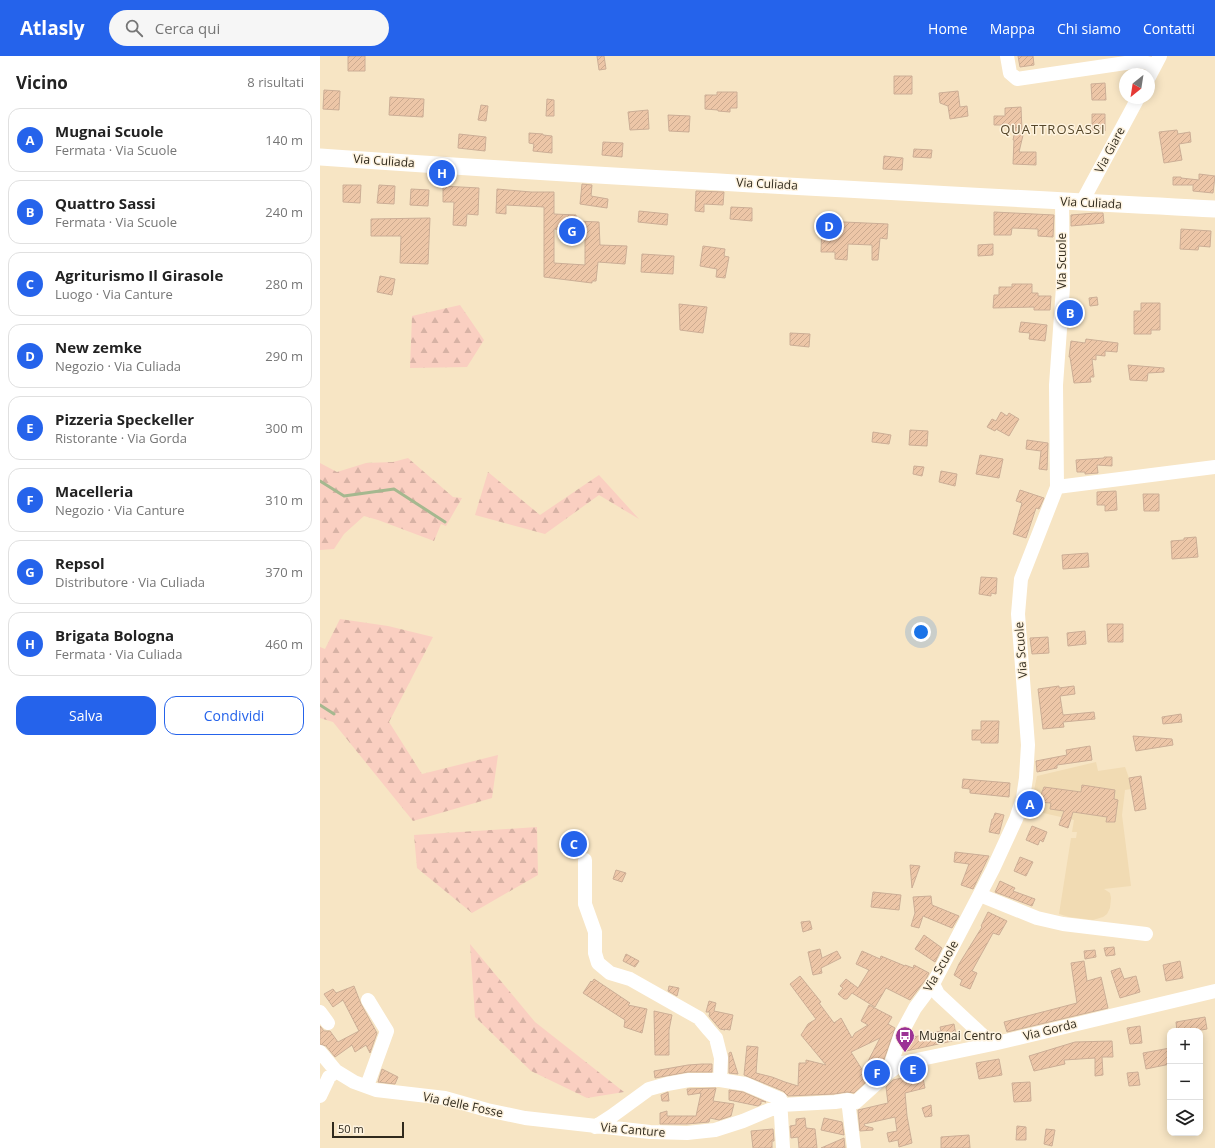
<!DOCTYPE html>
<html lang="it">
<meta charset="utf-8">
<style>
body{margin:0;font-family:"Open Sans",sans-serif;background:#f6f6f6;color:#222}
.controls{position:absolute;right:12px;bottom:12px;display:grid;overflow:hidden;border-radius:8px;box-shadow:0 2px 10px #0003}
.controls button{width:36px;height:36px;display:grid;place-items:center;padding:0;border:0;border-bottom:1px solid #e0e0e0;background:#fff;color:#222;font:20px sans-serif}
.compass{position:absolute;left:799px;top:12px;width:36px;height:36px;border-radius:50%;background:#fff;box-shadow:0 2px 10px #0003;rotate:210deg}
.scale{position:absolute;left:12px;bottom:10px;width:72px;box-sizing:border-box;padding-left:4px;border:2px solid #302a1d;border-top:0;font-size:11px;line-height:14px;white-space:nowrap;color:#302a1d;-webkit-text-stroke:3px #fef3df;paint-order:stroke}
.you{position:absolute;left:601px;top:576px;width:14px;height:14px;margin:-10px;border:3px solid #fff;border-radius:50%;background:#1a73e8;box-shadow:0 0 0 6px #1a73e833}
.badge{display:grid;place-items:center;width:26px;height:26px;border-radius:50%;background:#2563eb;color:#fff;font-size:13px;font-weight:700}
.pin{position:absolute;translate:-50% -50%;border:2px solid #fff;box-shadow:0 1px 4px #0006}
.list{margin:0;padding:0;list-style:none}
h2{display:flex;justify-content:space-between;align-items:center;height:52px;margin:0;padding:0 16px;font-size:17px}
h2 small{font-size:13px;font-weight:400;color:#767676}
.list li{display:grid;grid-template-columns:26px 1fr auto;gap:12px;align-items:center;box-sizing:border-box;height:64px;margin:0 8px 8px;padding:0 8px;border:1px solid #e0e0e0;border-radius:12px}
.list b{display:block;font-size:15px;white-space:nowrap}
.list p{margin:0;font-size:13px;white-space:nowrap;color:#767676}
.list em{font-size:13px;font-style:normal;color:#767676}
.actions{display:flex;gap:8px;padding:12px 16px}
.actions a{flex:1;padding:9px 0;border:1px solid #2563eb;border-radius:12px;text-align:center;font-size:14px;color:#2563eb}
.actions .main{background:#2563eb;color:#fff}
.icon{flex:none;width:22px;height:22px;fill:none;stroke:currentColor;stroke-width:2;stroke-linecap:round;stroke-linejoin:round}
.map{position:relative;flex:none;width:895px;height:1092px;overflow:hidden}
header{display:flex;align-items:center;gap:24px;box-sizing:border-box;height:56px;padding:0 20px;background:#2563eb;color:#fff}
header strong{font-size:19px}
nav{display:flex;gap:22px;margin-inline-start:auto;font-size:14px}
.search{width:280px;height:36px;background:#f6f6f6;display:flex;align-items:center;gap:10px;box-sizing:border-box;padding:0 14px;border-radius:22px;color:#767676;font-size:15px}
main{display:flex}
aside{flex:1;background:#fff}
.map>svg:first-child{display:block}
</style>
<header>
<strong>Atlasly</strong>
<div class="search"><svg class="icon" aria-label="search" viewBox="0 0 24 24"><circle cx="10" cy="10" r="6"/><path d="M15 15l6 6"/></svg>Cerca qui</div>
<nav><a>Home</a><a>Mappa</a><a>Chi siamo</a><a>Contatti</a></nav>
</header>
<main>
<aside>
<h2>Vicino<small>8 risultati</small></h2>
<ul class="list">
<li><span class="badge">A</span><div><b>Mugnai Scuole</b><p>Fermata · Via Scuole</p></div><em>140 m</em></li>
<li><span class="badge">B</span><div><b>Quattro Sassi</b><p>Fermata · Via Scuole</p></div><em>240 m</em></li>
<li><span class="badge">C</span><div><b>Agriturismo Il Girasole</b><p>Luogo · Via Canture</p></div><em>280 m</em></li>
<li><span class="badge">D</span><div><b>New zemke</b><p>Negozio · Via Culiada</p></div><em>290 m</em></li>
<li><span class="badge">E</span><div><b>Pizzeria Speckeller</b><p>Ristorante · Via Gorda</p></div><em>300 m</em></li>
<li><span class="badge">F</span><div><b>Macelleria</b><p>Negozio · Via Canture</p></div><em>310 m</em></li>
<li><span class="badge">G</span><div><b>Repsol</b><p>Distributore · Via Culiada</p></div><em>370 m</em></li>
<li><span class="badge">H</span><div><b>Brigata Bologna</b><p>Fermata · Via Culiada</p></div><em>460 m</em></li>
</ul>
<div class="actions"><a class="main">Salva</a><a>Condividi</a></div>
</aside>
<div class="map">
<svg width="895" height="1092" viewBox="0 0 895 1092">
<defs>
<pattern id="forest-firs" width="22" height="20" patternUnits="userSpaceOnUse"><rect width="22" height="20" fill="#facfc1"/><path d="M5 1l3.5 6h-7zM16 11l3.5 6h-7z" fill="#d7b2a5"/></pattern>
<pattern id="building-hatch" width="6" height="6" patternUnits="userSpaceOnUse"><rect width="6" height="6" fill="#edc6a7"/><path d="M-1 1l2-2M0 6l6-6M5 7l2-2" fill="none" stroke="#ccaa8f"/></pattern>
</defs>
<rect width="100%" height="100%" fill="#f7e5c4"/>
<path fill="#f1dbb3" d="M776 706 778 715 805 711 809 722 811 733 805 734 802 759 811 830 784 833 790 837 791 842 790 852 787 858 783 861 773 864 749 861 739 858 751 782H756L757 776H752L754 764 710 754 717 720Z"/>
<path fill="url(#forest-firs)" d="M140 249 164 284 147 311 90 312 92 260Z
M88 402 133 441 142 442 126 470 121 468 114 485 58 464 44 460 24 478 14 493 0 494V407L17 416 46 407 73 406Z
M168 416 220 459 279 419 319 463 279 439 225 478 155 459Z
M20 563 68 570 113 581 69 666 102 718 178 699 172 742 93 765 13 666 0 662V591L5 593Z
M217 771 218 819 152 857 97 812 94 779Z
M150 888 215 966 304 1036 267 1042 211 1015 155 961Z"/>
<g fill="none" stroke-linecap="round" stroke-linejoin="round">
<path stroke="#a5b88f" stroke-width="3" d="M0 425 24 440 74 433 125 466
M0 649 14 658"/>
</g>
<path fill="url(#building-hatch)" stroke="#ccae96" fill-rule="evenodd" d="M28 0H45V15H28Z
M277 0H284L286 13 279 14Z
M698 0H713L714 9 700 11Z
M574 20H592V38H574Z
M785 27 786 44H772L771 28Z
M4 34 20 35 19 54 3 53Z
M638 35 640 51 647 50 648 60 630 63 628 50 620 47 619 37Z
M397 36H417V52H410V56L398 55V54L385 53V39H397Z
M70 41 104 43 103 61 69 59Z
M227 43 234 44V60H226Z
M161 49 168 50 166 65 158 64Z
M701 51 702 75H704L699 96H716V109L693 108 694 84H693L696 69H674V60H685V52Z
M328 54 329 73 310 74 308 56Z
M772 58H785V75H772Z
M348 59 370 60 369 76 349 75Z
M857 74 858 78 870 76 871 86 859 88 862 104 844 107 839 76Z
M209 77 223 78V79L232 80V97L213 95 214 88 209 87Z
M139 78 166 81 165 95 138 92Z
M283 86 303 87 302 101 282 99Z
M594 93 612 94 611 102 593 101Z
M564 100 583 102 582 114 563 113Z
M879 118 895 120 893 137 873 135V129H853V121H861V122L879 124Z
M262 128 272 129 271 140 288 143 287 152 260 148Z
M23 129H41L40 147 23 146Z
M59 129 75 130 74 148 57 147Z
M123 130 159 132 158 159 147 158 146 170 133 169 134 146H123Z
M91 133 109 134 108 150 90 149Z
M177 133 211 136H234V158L256 159V165L279 166 280 189 307 190 305 208 278 206 276 225H272V227L224 221V151L186 149V158L176 157ZM234 173 265 175V209L234 207Z
M376 135 404 136 403 149 384 148V156L375 155Z
M411 151 432 152V165L410 163Z
M319 155 348 158 347 169 318 166Z
M674 156 734 159 733 181 718 180V173L692 172 691 179H674Z
M775 157H783L784 167 751 170V159Z
M110 162 108 208 80 207 81 180H51V163Z
M502 165 568 168 567 183 560 182 558 204H552V189L528 188 527 204 515 203V196H501Z
M861 173 891 175 890 191 879 190 878 194 860 193Z
M673 188V199L658 200V189Z
M383 190 405 193 404 200 409 201 405 222 396 221 397 213 380 210Z
M322 198 354 200 353 218 321 216Z
M60 220 75 223 72 239 57 236Z
M692 228H712V237H718V240H731L730 254H714V251L673 252 674 239H679V231H692Z
M777 241 778 249 770 250 769 242Z
M821 247H840V274H831V278H814V255H821Z
M359 248 387 251 383 277 360 274Z
M701 266 727 269 725 285 709 283 710 277 699 276Z
M470 277 490 278 489 291 470 289Z
M766 283 798 287 797 296 785 295V300L776 299V304L772 303 774 321H770L771 326 754 327 750 301H749L751 285 765 287Z
M808 309 844 312V316L828 317 827 325 810 324Z
M681 356 687 360 689 357 699 363 689 380 676 373 675 375 667 371 672 363 676 365Z
M590 374 608 375 607 390 589 389Z
M553 376 571 379 569 388 552 386Z
M707 384 728 387 727 414 719 413 721 395 706 393Z
M660 399 683 403 679 422 656 418Z
M784 401H792V410L777 409 778 417 765 418V416H757L756 404 784 402Z
M594 410 604 411 602 420 593 418Z
M621 415 637 418 635 430 619 426Z
M700 434 724 442 719 453 716 452 706 482 693 478 702 447 696 445Z
M796 435 797 454 785 455V449H777V436Z
M823 438H839V455H824Z
M876 481 878 501 852 503 851 485 864 484V482Z
M768 497 769 511 743 513 742 499Z
M661 521 677 522 676 538 671 537V540L659 538Z
M787 568H803V586H788Z
M765 575 766 588 748 590 747 577Z
M728 581 729 597 712 598 710 582Z
M739 630V632L754 630 755 638 740 640 743 659 774 656 775 663 743 666 744 671 723 673 718 633Z
M861 658 862 666 843 668 842 661Z
M661 665H679L678 687H661V684H652V674H661Z
M813 680 852 683 853 689 816 695Z
M770 690 772 704 737 709V712L717 716 716 705 747 699 746 694Z
M821 720 826 753 815 755 809 722Z
M643 723 690 727 689 741 650 737V733L642 732Z
M762 729 795 734 794 743 798 744 795 766H786L787 761 753 756 748 772 739 769 744 755 730 753 731 747 718 746 724 731 761 736Z
M675 757 684 759 679 778 669 776 672 763H673Z
M712 770 727 776 723 786 720 784 718 789 706 784Z
M246 776 265 780 262 796 258 799 242 797Z
M635 796 669 800 653 833 641 829 649 808 634 806Z
M700 801 713 806 706 820 694 815Z
M590 809 600 810 592 832Z
M296 814 306 817 302 826 293 823Z
M680 825 695 832 693 835 715 843 712 850 675 836Z
M553 836 581 839 579 854 551 851Z
M611 840 612 849 639 860 632 872 603 860 599 872 591 870 595 857 593 841Z
M668 856 687 865 679 879 673 877 652 915 657 917 650 933 640 929 642 924 634 919 639 908 662 871 661 870Z
M490 865 492 873 483 876 481 866Z
M604 879 622 892 615 906 595 893Z
M794 891 795 899 786 900 784 892Z
M500 893 502 902 517 895 521 902 501 912 502 917 493 919 488 896Z
M775 894 776 901 765 903 764 895Z
M542 895 560 903 561 900 585 910V909L593 912 594 909 609 917 606 923 590 944 566 932 555 951 532 937 527 943H524L518 938 523 932 520 930 526 923 538 932 549 914 536 908Z
M306 898 319 905 315 911 303 905Z
M764 905 767 925 781 921 788 952 687 976 684 966 757 947 751 907Z
M860 905 863 922 846 925 843 909Z
M800 912 804 923 816 920 820 936 800 942 791 915Z
M480 920 501 946 499 947 514 967 521 962 532 982 535 977 548 969 541 965 549 949 572 961 568 968 575 972 561 1012 534 1037 527 1036 514 1038 468 1040 463 1035 424 1019 427 990 438 991 436 1017 452 1021 465 1026 478 1030 479 1007H486V1004L506 1009 481 979 488 968 496 963 470 928ZM560 982 543 1015 531 996Z
M274 923 310 947 308 949 327 953 322 977 304 971 305 964 263 937 271 925 272 926Z
M34 930 41 948 57 977 50 997 46 989 35 996 32 989 15 1001 6 990 0 988V970L4 975H10L18 986 39 975 23 944 13 951 4 938 13 933 16 937Z
M349 930 359 932 357 940 348 935Z
M389 945 396 947 394 955 413 959 410 974 404 973 405 974 400 973 389 960 390 956H386Z
M334 955 352 959 349 974V999H335Z
M885 961 887 973 876 975H857L856 966Z
M634 968 637 984 586 995 585 992 589 982 621 975 620 971Z
M820 970 822 987 810 988 807 972Z
M792 985 793 1001H782L783 1019 775 1020V1002L744 1004 745 1008 714 1015 709 1000 755 986Z
M850 992V1008L826 1013 823 997Z
M411 996 418 1018 409 1017V997Z
M679 1003 682 1019 659 1023 656 1007Z
M382 1008H392V1016H368L335 1022 334 1015 368 1009Z
M601 1012 605 1032 585 1037 587 1060 592 1087 579 1091 578 1084 569 1086 567 1077 577 1075 575 1061 544 1068 545 1070 553 1072V1074L540 1075 538 1054 568 1047 566 1031 573 1024 586 1021 585 1015Z
M62 1013 78 1021 75 1028 58 1026Z
M818 1016 820 1029 809 1030 807 1017Z
M710 1026 711 1045 694 1046 692 1027Z
M396 1032 393 1045 414 1048 411 1060 399 1064 390 1062 389 1066 367 1068H340V1057L347 1055V1060H376L381 1037 368 1039 367 1033Z
M409 1034 423 1036 446 1046 441 1045V1048L438 1050 409 1044Z
M348 1036 349 1045H342L341 1039Z
M611 1049 612 1060 605 1061 602 1052Z
M485 1062 486 1072 495 1073 497 1092H479L478 1081 471 1082 470 1070 476 1069V1063Z
M504 1062 522 1066 524 1079 501 1074Z
M697 1070 706 1071V1084H696Z
M453 1073 454 1085H452V1092H433L431 1075Z
M726 1073 735 1074 732 1090 724 1088Z
M649 1079 650 1092H621V1081Z
M524 1082 525 1092H501Z"/>
<g fill="none" stroke-linecap="round" stroke-linejoin="round">
<path stroke="#fff" stroke-width="14" d="M687 0 690 17 697 23 819 5 835 9
M829 21 840 0
M762 146 818 42
M737 431 895 411
M265 804V848L275 876V897L278 907 290 917 310 923 379 962 389 974 396 982 401 1002 400 1024
M660 839 717 862 743 868 826 878
M613 928 618 938 659 976 673 988
M0 956 8 967
M0 996 16 1015 34 1026 56 1034 125 1042 167 1054 205 1062 330 1076 367 1077 395 1074 423 1065 461 1049 515 1046 528 1044 536 1046 568 1017 582 1007 673 988 895 935
M568 1017 581 978 595 952 613 928 673 813 696 763 703 742 706 722 708 689 698 558 701 523 737 431 736 329 743 231 742 145
M47 1030 67 975 48 944
M0 1040 9 1021 16 1015
M528 1044 534 1092
M275 1071 292 1060 329 1033 347 1028 369 1024H400L425 1028 460 1043 463 1092"/>
<path stroke="#fff" stroke-width="17" d="M0 101C298 122 597 137 895 153"/>
</g>
<defs>
<symbol id="bus-pin" viewBox="-11 -11 22 30"><path d="M0 17L-7.5 6A9.5 9.5 0 1 1 7.5 6Z" fill="#9c3395" stroke="#fef3df"/><path d="M-5-6H5V4H4V6H2V4H-2V6H-4V4H-5ZM-3.5-4V0h7V-4ZM-3.5 1.2v1.5H-2V1.2ZM2 1.2v1.5H3.5V1.2Z" fill="#fff"/></symbol>
</defs>
<g fill-rule="evenodd">
<use href="#bus-pin" x="574" y="969" width="22" height="30"/>
</g>
<g text-anchor="middle" stroke-width="3" stroke-linejoin="round" paint-order="stroke">
<g font-size="12" fill="#302a1d" stroke="#fef3df">
<text transform="translate(790 94) rotate(-62)" y="4">Via Giare</text>
<text transform="translate(64 105) rotate(4)" y="4">Via Culiada</text>
<text transform="translate(447 128) rotate(3)" y="4">Via Culiada</text>
<text transform="translate(771 147) rotate(3)" y="4">Via Culiada</text>
<text transform="translate(742 205) rotate(-90)" y="4">Via Scuole</text>
<text transform="translate(701 594) rotate(-94)" y="4">Via Scuole</text>
<text transform="translate(621 910) rotate(-60)" y="4">Via Scuole</text>
<text transform="translate(730 974) rotate(-14)" y="4">Via Gorda</text>
<text transform="translate(143 1049) rotate(12)" y="4">Via delle Fosse</text>
<text transform="translate(313 1074) rotate(5)" y="4">Via Canture</text>
</g>
<g font-size="12" fill="#302a1d" stroke="#fef3df" text-anchor="start">
<text x="599" y="984">Mugnai Centro</text>
</g>
<g font-size="13" letter-spacing="1" fill="#56472a" stroke="#fef3df">
<text x="733" y="78">QUATTROSASSI</text>
</g>
</g>
</svg>
<div class="controls">
<button>+</button>
<button>−</button>
<button><svg class="icon" aria-label="layers" viewBox="0 0 24 24"><path d="M12 4l9 5-9 5-9-5zM3 14l9 5 9-5"/></svg></button>
</div>
<svg class="compass" viewBox="-18 -18 36 36"><path d="M0-13l5 13h-10z" fill="#e53935"/><path d="M0 13l5-13h-10z" fill="#767676"/></svg>
<div class="scale">50 m</div>
<div class="you"></div>
<div class="pin badge" style="left:710px;top:748px">A</div>
<div class="pin badge" style="left:750px;top:257px">B</div>
<div class="pin badge" style="left:254px;top:788px">C</div>
<div class="pin badge" style="left:509px;top:170px">D</div>
<div class="pin badge" style="left:593px;top:1013px">E</div>
<div class="pin badge" style="left:557px;top:1017px">F</div>
<div class="pin badge" style="left:252px;top:175px">G</div>
<div class="pin badge" style="left:122px;top:117px">H</div>
</div>
</main>
